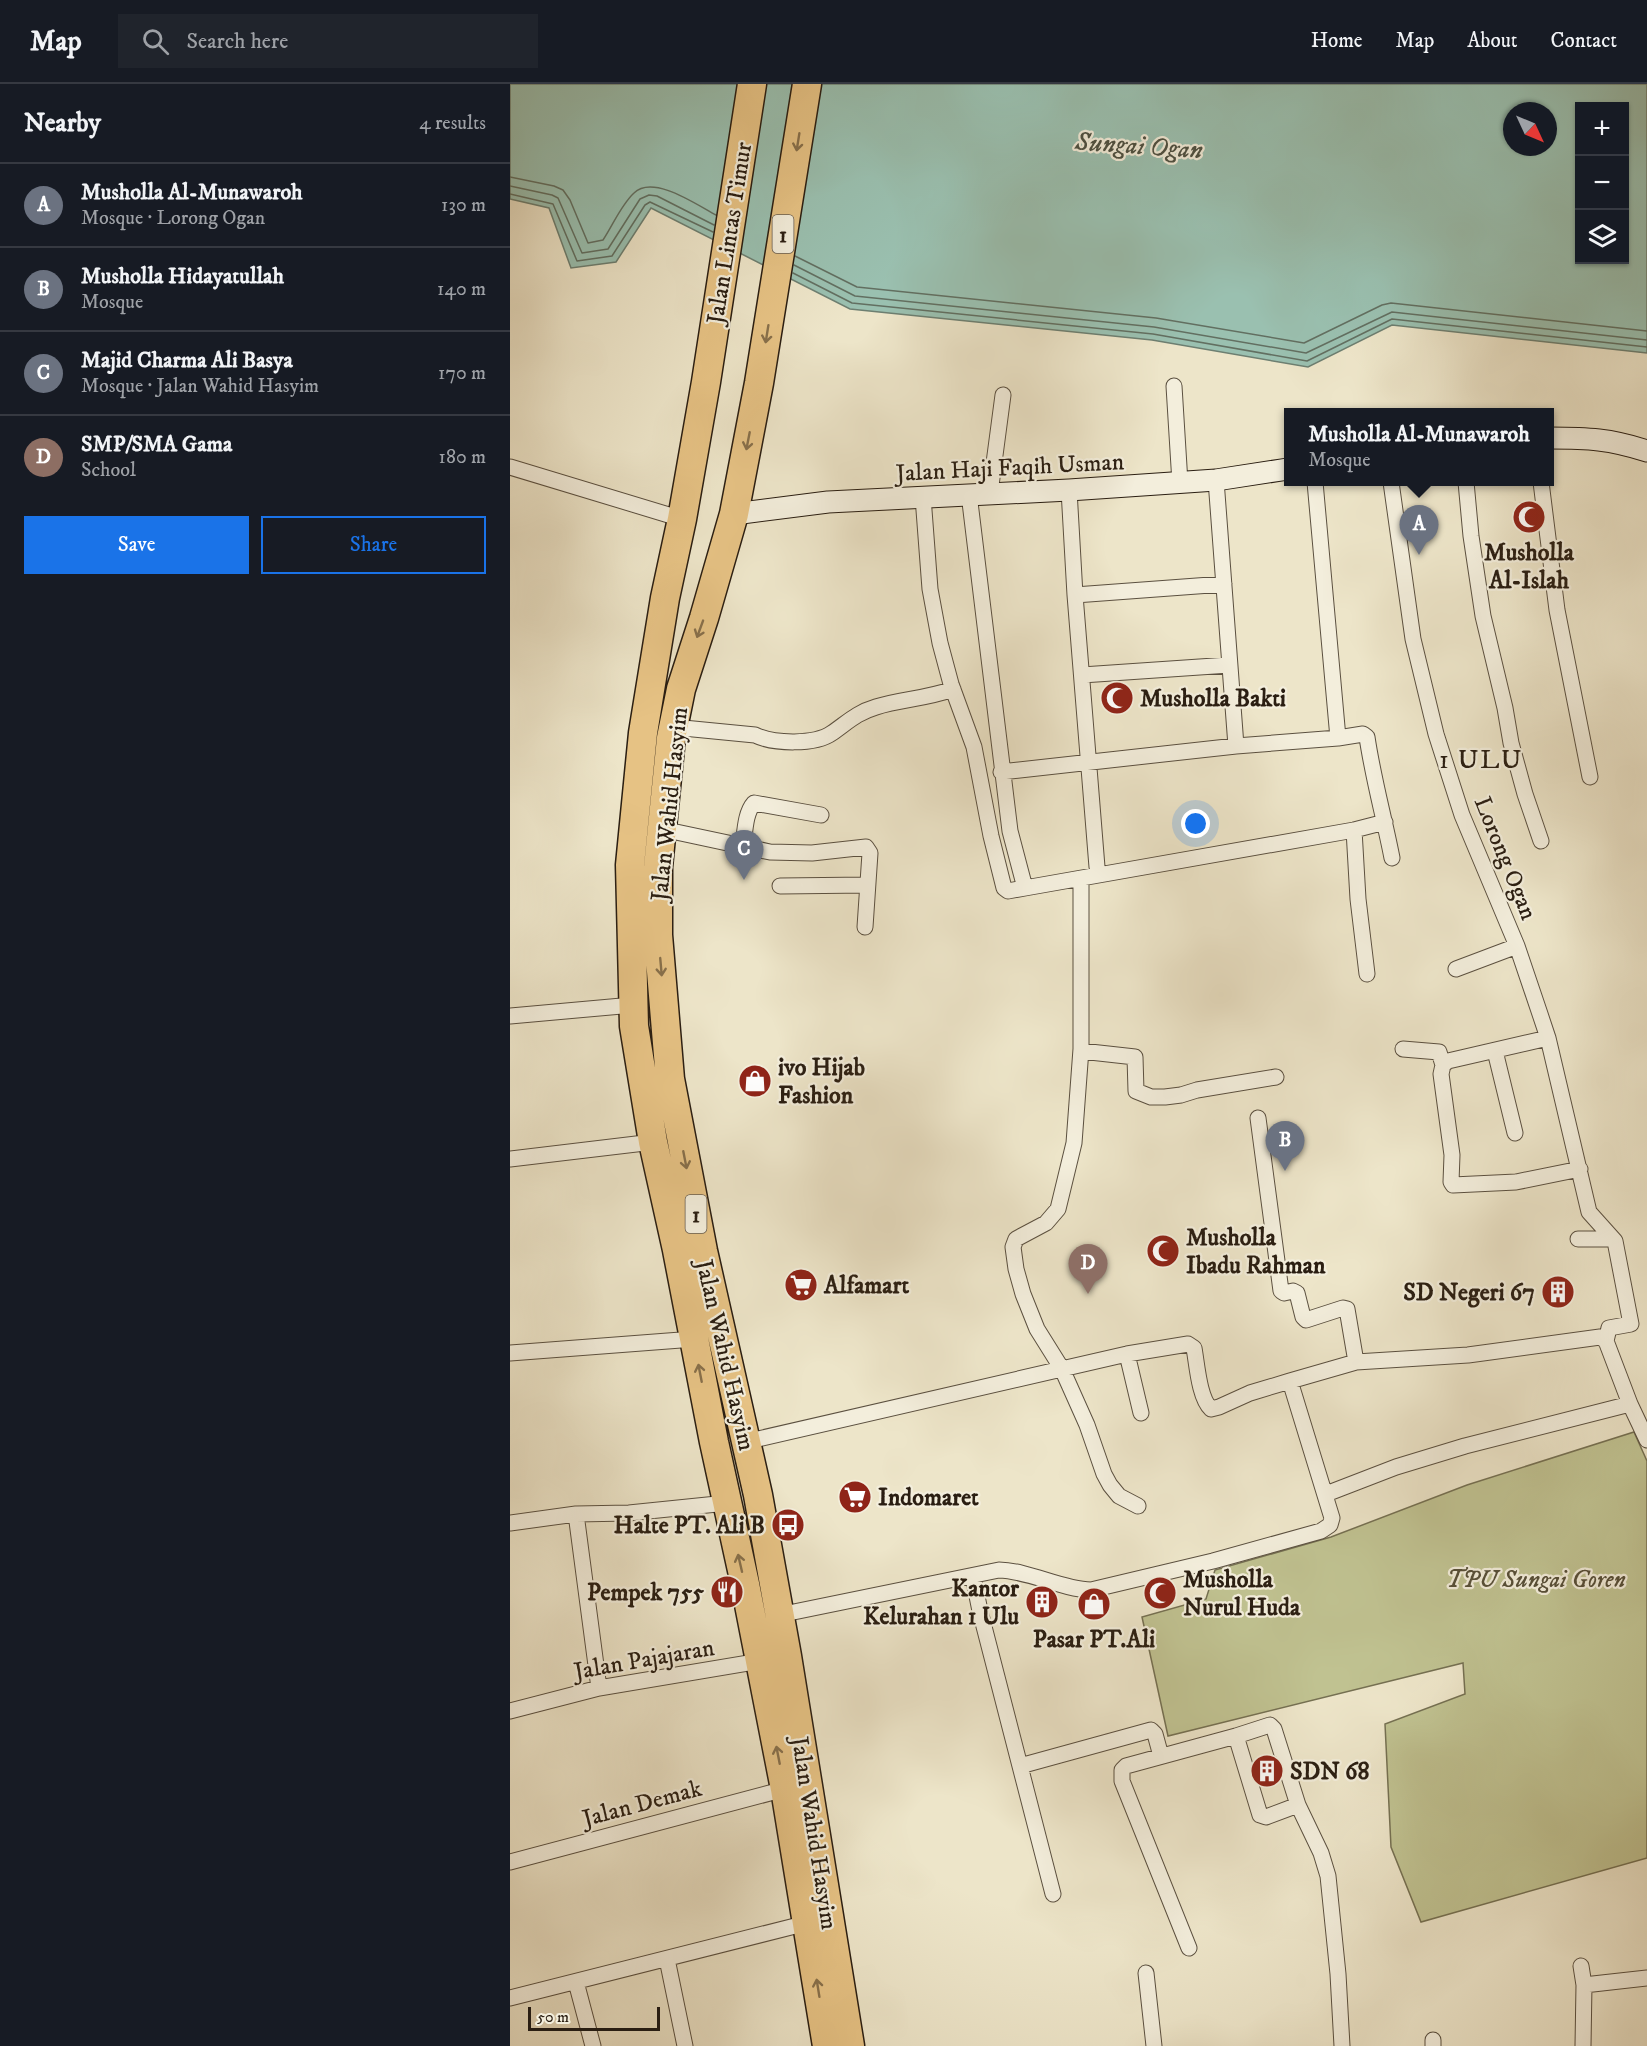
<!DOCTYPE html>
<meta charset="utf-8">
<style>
body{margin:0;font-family:"IM FELL DW Pica",serif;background:#20242c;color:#f1f3f6}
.controls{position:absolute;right:18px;top:18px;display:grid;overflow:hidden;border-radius:0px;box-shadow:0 2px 4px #0004}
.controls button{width:54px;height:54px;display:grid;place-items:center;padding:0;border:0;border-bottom:2px solid #363941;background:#171b24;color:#f1f3f6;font:30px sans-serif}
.compass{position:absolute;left:993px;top:18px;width:54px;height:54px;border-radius:50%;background:#171b24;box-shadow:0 2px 4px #0004;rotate:134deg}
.scale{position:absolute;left:18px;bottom:15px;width:132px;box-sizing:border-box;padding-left:6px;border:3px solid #2a1e12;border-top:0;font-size:16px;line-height:21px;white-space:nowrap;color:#2a1e12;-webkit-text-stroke:4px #f3eedc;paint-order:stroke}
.you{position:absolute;left:686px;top:740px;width:21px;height:21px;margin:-15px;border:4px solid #fff;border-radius:50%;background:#1a73e8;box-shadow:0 0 0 9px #1a73e833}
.badge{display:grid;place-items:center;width:39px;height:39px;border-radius:50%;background:#1a73e8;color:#fff;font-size:20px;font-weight:700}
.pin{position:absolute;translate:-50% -50px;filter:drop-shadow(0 2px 3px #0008)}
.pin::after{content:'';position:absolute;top:32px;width:21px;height:18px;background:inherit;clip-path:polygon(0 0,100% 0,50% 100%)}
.popup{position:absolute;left:774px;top:324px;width:270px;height:78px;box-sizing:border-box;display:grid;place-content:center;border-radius:0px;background:#171b24;filter:drop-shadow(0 2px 4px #0005);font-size:20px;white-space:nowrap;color:#9ea1a6}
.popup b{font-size:22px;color:#f1f3f6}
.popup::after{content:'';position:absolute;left:50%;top:100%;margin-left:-12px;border:12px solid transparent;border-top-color:#171b24}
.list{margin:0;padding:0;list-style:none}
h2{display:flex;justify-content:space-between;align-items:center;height:78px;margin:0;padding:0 24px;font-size:26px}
h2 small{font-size:20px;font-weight:400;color:#9ea1a6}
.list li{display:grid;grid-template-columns:39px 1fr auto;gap:18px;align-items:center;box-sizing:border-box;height:84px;padding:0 24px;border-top:2px solid #363941}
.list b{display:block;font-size:22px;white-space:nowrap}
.list p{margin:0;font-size:20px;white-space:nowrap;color:#9ea1a6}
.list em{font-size:20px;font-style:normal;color:#9ea1a6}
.actions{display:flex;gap:12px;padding:18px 24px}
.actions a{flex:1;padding:14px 0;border:2px solid #1a73e8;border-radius:0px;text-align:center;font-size:21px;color:#1a73e8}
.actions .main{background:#1a73e8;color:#fff}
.icon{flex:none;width:33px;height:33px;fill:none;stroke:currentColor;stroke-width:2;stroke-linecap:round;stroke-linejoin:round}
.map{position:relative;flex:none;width:1137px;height:1962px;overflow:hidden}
header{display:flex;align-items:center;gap:36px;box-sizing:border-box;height:84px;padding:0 30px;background:#171b24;border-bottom:2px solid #363941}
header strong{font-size:28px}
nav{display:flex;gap:33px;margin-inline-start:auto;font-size:21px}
.search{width:420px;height:54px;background:#20242c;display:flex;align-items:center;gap:15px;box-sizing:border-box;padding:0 21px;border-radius:0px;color:#9ea1a6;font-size:22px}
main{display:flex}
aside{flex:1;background:#171b24}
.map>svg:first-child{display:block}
</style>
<header>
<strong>Map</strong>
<div class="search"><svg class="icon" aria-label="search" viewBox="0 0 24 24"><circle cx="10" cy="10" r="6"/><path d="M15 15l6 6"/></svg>Search here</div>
<nav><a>Home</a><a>Map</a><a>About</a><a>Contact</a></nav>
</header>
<main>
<aside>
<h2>Nearby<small>4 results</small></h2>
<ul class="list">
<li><span class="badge" style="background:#6b7280">A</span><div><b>Musholla Al-Munawaroh</b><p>Mosque · Lorong Ogan</p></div><em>130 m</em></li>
<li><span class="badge" style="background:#6b7280">B</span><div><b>Musholla Hidayatullah</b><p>Mosque</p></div><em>140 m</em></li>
<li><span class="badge" style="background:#6b7280">C</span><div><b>Majid Charma Ali Basya</b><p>Mosque · Jalan Wahid Hasyim</p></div><em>170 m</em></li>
<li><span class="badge" style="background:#8d6e63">D</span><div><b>SMP/SMA Gama</b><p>School</p></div><em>180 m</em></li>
</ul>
<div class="actions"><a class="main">Save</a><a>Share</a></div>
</aside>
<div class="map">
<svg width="1137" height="1962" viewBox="0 0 1137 1962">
<rect width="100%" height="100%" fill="#ede5c9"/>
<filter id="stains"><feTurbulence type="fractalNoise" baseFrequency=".00333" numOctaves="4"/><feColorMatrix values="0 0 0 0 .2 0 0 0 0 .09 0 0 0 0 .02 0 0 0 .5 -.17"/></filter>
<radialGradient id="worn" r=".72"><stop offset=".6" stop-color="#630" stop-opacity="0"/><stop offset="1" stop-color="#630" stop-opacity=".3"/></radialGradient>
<path fill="#c0c291" stroke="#757052" stroke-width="1.5" d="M1124 1348 1137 1377V1774L911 1838 881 1763 875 1640 955 1610 953 1579 658 1652 632 1533 696 1515 705 1486 821 1453 957 1401Z"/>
<path fill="#9ac0b0" stroke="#6d7f71" stroke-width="1.5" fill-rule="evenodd" d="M0 0H1137V269L882 241 798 283 642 256 340 225 141 124 106 178 61 184 39 124 0 115ZM1070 22H1114V176H1070ZM1002 27H1038V63H1002Z"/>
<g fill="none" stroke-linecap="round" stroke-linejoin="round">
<path stroke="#626f61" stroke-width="1.5" d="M0 93 44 102 53 106 60 116 78 159 93 156C103 141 111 121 124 109 143 90 187 121 206 131
M0 102 42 111 48 114 72 169 98 165 130 115 139 111 147 112 204 141
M0 110 43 120 67 177 102 172 135 121 140 118 203 148
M285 172 347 203 646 234 794 259 872 221 881 219 1137 247
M284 181 345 212 644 243 796 269 882 228 1137 256
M283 189 342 219 643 250 797 277 882 235 1137 263"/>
<defs>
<path id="street" d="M664 302 670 399
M0 383 172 435
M706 396 726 662
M881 398 903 555 926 650 952 731 1007 862 1030 930 1038 954 1079 1128 1105 1157 1121 1240 1099 1244 1096 1257
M956 398 961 452 973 532 995 624 1001 659 1015 710 1031 757
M1031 398 1047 526 1080 693
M559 406 565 511 587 783
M480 409 493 311
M459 410 500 747 515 804 844 746 875 738
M413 413 420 505 430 559 441 600 464 663 481 752 494 804 498 807 515 804
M565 511 714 500
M572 591 719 581
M163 643 245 651C264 660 305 661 322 649 338 638 346 629 366 623 391 615 416 615 443 605
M828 654 853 650 857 653C863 694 874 733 882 774
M491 688 726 662 828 654 805 398
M152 745 260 768 302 769 356 763 360 769 355 843
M844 746 848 815 857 890
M233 762C235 748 235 729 244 719L311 731
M571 795V965L564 1059 548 1125 536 1139 506 1155 503 1163 506 1185 513 1210 527 1245 552 1285 577 1341 594 1390 600 1401 609 1412 628 1422
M270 802 357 801
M946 885 1007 862
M0 932 123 921
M1038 954 938 977 933 981 931 990 942 1071 941 1098 943 1101 1006 1098 1070 1085
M893 965 929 968 933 981
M571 967 625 973 626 1007 641 1013H655L671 1011 687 1006 766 993
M985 967 1005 1049
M748 1034 771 1207 774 1209 783 1207 787 1209 793 1233 796 1236 833 1224 837 1225 846 1278
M0 1075 143 1058
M1068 1155H1103
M0 1269 184 1255
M617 1270 631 1329
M235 1358 617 1270 678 1260 684 1264C687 1280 689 1314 701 1325L709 1323 740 1309 780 1297
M816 1410 886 1383 955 1362 1120 1320 1137 1356
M66 1430 89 1604
M0 1439 66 1430 119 1429 217 1419
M463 1492 470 1527 543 1810
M269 1531 489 1486C521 1487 550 1505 581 1506L703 1477 811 1447 820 1441 822 1434 780 1297 846 1278 958 1271 1090 1253 1096 1257 1120 1320
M0 1627 89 1604 256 1576
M726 1652 750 1731 756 1733 788 1721
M510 1682 641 1646 645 1650 651 1672
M0 1778 275 1705
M679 1864 612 1697V1686L616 1682 726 1652 760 1641 764 1645 788 1721 811 1769 818 1792 828 1890 832 1962
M157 1875 175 1962
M1071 1882 1074 1901 1073 1962
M636 1889 644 1962
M66 1898 83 1962
M1074 1901 1137 1894
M0 1914 297 1839
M923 1956V1962"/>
<path id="secondary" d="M1040 354C1078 354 1100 355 1137 367
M224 430 318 418 559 406 706 396 778 385"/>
<path id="highway" d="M242 0 196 298 172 435 155 514 133 649 120 781 124 942 143 1058 167 1166 204 1358 235 1500 275 1705 317 1962
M297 0 249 299 224 430 194 534 171 605 161 654 148 783V851L160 995 193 1167 248 1411 277 1572 340 1962"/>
</defs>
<use href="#street" stroke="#5b5040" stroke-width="17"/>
<use href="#secondary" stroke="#2a1e12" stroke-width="23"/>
<use href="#highway" stroke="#2a1e12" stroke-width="31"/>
<use href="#street" stroke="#f3eedc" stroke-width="15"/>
<use href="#secondary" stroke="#f3eedc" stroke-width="21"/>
<use href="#highway" stroke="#e6c284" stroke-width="28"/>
</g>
<defs><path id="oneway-shaft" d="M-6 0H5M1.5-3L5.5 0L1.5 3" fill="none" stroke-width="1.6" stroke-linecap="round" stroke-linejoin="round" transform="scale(1.5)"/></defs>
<g stroke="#88704b">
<use href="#oneway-shaft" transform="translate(288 58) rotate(99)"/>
<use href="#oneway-shaft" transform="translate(257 250) rotate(99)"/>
<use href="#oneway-shaft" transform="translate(238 357) rotate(101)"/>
<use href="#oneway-shaft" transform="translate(190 545) rotate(110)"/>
<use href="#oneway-shaft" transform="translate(151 883) rotate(85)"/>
<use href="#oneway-shaft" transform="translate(175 1076) rotate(79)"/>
<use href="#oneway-shaft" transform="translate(190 1289) rotate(-101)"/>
<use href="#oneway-shaft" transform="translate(230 1479) rotate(-103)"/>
<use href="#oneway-shaft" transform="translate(268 1671) rotate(-101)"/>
<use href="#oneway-shaft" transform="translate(308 1904) rotate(-99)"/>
</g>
<defs>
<symbol id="mosque-disc" viewBox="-11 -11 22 22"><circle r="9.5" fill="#8f2418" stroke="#f3eedc"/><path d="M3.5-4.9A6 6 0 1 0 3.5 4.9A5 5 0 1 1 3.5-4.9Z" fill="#fff"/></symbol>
<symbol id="shop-disc" viewBox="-11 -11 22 22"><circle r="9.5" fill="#8f2418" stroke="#f3eedc"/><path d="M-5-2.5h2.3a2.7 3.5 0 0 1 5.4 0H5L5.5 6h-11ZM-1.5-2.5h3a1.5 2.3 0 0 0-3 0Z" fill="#fff"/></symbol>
<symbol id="supermarket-disc" viewBox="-11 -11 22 22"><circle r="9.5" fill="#8f2418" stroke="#f3eedc"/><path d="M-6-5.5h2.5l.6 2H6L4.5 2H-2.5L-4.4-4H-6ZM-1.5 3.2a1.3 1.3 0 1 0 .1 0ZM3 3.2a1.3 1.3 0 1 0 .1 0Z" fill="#fff"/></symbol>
<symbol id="building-disc" viewBox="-11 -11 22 22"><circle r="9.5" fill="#8f2418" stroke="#f3eedc"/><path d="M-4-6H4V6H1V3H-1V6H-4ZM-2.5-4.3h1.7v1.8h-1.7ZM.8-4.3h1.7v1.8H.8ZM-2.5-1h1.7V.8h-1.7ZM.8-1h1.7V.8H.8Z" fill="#fff"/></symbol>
<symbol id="bus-disc" viewBox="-11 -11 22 22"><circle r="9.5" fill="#8f2418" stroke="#f3eedc"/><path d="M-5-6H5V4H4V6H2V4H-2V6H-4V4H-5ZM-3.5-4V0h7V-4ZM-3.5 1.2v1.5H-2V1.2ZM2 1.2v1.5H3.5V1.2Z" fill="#fff"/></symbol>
<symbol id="restaurant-disc" viewBox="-11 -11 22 22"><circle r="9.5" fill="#8f2418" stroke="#f3eedc"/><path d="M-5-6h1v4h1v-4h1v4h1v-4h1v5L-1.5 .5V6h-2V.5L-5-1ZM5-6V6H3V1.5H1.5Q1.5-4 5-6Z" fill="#fff"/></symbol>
</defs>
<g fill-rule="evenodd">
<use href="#mosque-disc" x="1000" y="414" width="38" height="38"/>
<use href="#mosque-disc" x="588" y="595" width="38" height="38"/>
<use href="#shop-disc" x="226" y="978" width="38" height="38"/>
<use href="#mosque-disc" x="634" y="1148" width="38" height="38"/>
<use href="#supermarket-disc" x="272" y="1182" width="38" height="38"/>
<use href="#building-disc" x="1029" y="1189" width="38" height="38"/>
<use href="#supermarket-disc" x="326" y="1394" width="38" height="38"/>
<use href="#bus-disc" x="259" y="1422" width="38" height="38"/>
<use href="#restaurant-disc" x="198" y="1489" width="38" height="38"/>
<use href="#mosque-disc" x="631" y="1490" width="38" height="38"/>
<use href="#building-disc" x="513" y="1499" width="38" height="38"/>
<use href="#shop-disc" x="565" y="1501" width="38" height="38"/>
<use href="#building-disc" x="738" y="1668" width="38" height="38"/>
</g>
<g text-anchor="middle" stroke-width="4.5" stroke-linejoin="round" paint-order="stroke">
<g fill="#f3eedc" stroke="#665c4f" stroke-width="1.5">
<rect x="262.5" y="131" width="21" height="38" rx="4.5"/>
<rect x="175.5" y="1111" width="21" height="38" rx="4.5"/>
</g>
<g font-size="22" font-weight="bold" fill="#2a1e12">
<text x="273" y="158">1</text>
<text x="186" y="1138">1</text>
</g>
<g font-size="24" fill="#2a1e12" stroke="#f3eedc">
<text transform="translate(219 149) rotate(-81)" y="8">Jalan Lintas Timur</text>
<text transform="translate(500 383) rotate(-3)" y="8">Jalan Haji Faqih Usman</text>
<text transform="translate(159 720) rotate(-84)" y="8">Jalan Wahid Hasyim</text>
<text transform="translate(996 774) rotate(68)" y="8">Lorong Ogan</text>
<text transform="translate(216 1271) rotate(77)" y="8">Jalan Wahid Hasyim</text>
<text transform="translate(134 1575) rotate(-10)" y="8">Jalan Pajajaran</text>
<text transform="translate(132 1719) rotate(-15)" y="8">Jalan Demak</text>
<text transform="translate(305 1749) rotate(81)" y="8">Jalan Wahid Hasyim</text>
</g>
<g font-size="24" font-weight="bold" fill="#2a1e12" stroke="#f3eedc" text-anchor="start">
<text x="1019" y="476" text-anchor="middle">Musholla<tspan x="1019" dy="28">Al-Islah</tspan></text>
<text x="630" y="622">Musholla Bakti</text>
<text x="268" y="991">ivo Hijab<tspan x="268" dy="28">Fashion</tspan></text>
<text x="676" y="1161">Musholla<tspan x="676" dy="28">Ibadu Rahman</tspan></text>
<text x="314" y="1209">Alfamart</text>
<text x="1025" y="1216" text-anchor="end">SD Negeri 67</text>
<text x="368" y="1421">Indomaret</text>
<text x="255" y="1449" text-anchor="end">Halte PT. Ali B</text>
<text x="673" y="1503">Musholla<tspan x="673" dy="28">Nurul Huda</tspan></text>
<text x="509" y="1512" text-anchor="end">Kantor<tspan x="509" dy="28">Kelurahan 1 Ulu</tspan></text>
<text x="194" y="1516" text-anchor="end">Pempek 755</text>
<text x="584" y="1563" text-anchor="middle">Pasar PT.Ali</text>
<text x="780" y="1695">SDN 68</text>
</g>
<g font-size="24" font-style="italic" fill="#574f38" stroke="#f3eedc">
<text x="1026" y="1503">TPU Sungai Goren</text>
</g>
<g font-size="26" font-style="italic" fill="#4c4f41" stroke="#f3eedc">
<text transform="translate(629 61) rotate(4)" y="9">Sungai Ogan</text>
</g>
<g font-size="27" letter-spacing="1.5" fill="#2a1e12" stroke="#f3eedc">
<text x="971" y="684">1 ULU</text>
</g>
</g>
<rect width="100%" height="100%" filter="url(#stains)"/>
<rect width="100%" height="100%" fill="url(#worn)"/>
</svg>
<div class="controls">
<button>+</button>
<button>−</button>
<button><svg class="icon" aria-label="layers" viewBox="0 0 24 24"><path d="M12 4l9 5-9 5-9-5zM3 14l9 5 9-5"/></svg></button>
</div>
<svg class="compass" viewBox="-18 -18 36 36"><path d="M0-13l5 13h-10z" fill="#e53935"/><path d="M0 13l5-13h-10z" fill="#9ea1a6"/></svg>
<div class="scale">50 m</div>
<div class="you"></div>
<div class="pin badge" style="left:909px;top:471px;background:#6b7280">A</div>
<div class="popup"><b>Musholla Al-Munawaroh</b>Mosque</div>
<div class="pin badge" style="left:775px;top:1087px;background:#6b7280">B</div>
<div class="pin badge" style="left:234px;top:796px;background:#6b7280">C</div>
<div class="pin badge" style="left:578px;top:1210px;background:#8d6e63">D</div>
</div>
</main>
